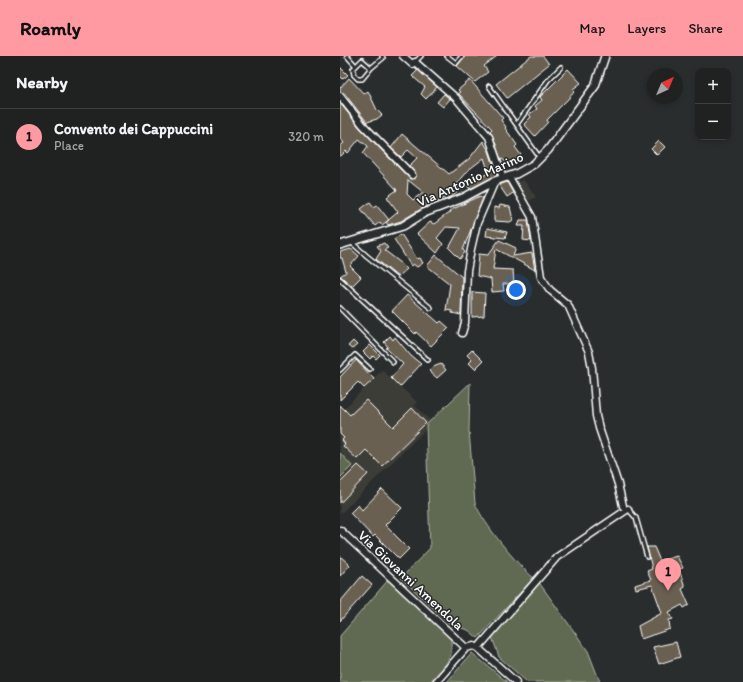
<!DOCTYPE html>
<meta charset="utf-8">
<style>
body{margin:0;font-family:Itim,sans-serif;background:#282a2a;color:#f1f3f6}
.controls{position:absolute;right:12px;top:12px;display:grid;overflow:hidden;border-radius:8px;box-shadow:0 2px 6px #0003}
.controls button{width:36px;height:36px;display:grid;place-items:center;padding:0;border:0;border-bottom:1px solid #3d3f40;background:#202222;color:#f1f3f6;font:20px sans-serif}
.compass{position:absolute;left:307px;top:12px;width:36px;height:36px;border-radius:50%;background:#202222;box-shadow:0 2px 6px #0003;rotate:44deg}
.you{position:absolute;left:176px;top:234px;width:14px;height:14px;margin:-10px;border:3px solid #fff;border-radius:50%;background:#1a73e8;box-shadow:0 0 0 6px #1a73e833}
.badge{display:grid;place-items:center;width:26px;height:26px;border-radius:50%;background:#ff9aa2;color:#111;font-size:13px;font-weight:700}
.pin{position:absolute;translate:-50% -33px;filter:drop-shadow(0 1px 2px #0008)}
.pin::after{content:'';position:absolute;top:21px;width:14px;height:12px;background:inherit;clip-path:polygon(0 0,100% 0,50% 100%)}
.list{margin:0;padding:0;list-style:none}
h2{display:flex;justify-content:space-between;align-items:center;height:52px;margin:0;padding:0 16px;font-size:17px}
h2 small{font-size:13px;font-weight:400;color:#a2a4a5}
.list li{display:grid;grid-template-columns:26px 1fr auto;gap:12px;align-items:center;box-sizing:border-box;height:56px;padding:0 16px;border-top:1px solid #3d3f40}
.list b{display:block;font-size:15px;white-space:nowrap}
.list p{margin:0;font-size:13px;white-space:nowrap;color:#a2a4a5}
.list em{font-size:13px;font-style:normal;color:#a2a4a5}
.map{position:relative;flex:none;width:403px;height:626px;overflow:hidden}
header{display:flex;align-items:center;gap:24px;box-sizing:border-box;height:56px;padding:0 20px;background:#ff9aa2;color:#111}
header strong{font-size:19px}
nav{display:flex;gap:22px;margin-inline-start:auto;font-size:14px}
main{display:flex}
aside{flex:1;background:#202222}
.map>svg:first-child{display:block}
</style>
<header>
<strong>Roamly</strong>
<nav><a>Map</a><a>Layers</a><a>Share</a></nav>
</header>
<main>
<aside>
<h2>Nearby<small></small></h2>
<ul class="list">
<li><span class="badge">1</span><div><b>Convento dei Cappuccini</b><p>Place</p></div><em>320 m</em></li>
</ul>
</aside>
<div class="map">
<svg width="403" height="626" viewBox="0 0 403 626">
<rect width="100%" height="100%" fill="#2a2d2e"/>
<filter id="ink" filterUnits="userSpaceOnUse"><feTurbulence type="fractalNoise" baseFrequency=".025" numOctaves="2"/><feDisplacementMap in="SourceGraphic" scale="8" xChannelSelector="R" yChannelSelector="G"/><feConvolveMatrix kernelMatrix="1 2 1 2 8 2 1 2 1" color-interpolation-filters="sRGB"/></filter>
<g filter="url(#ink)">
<path fill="#3d3c38" d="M183 123 196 141 188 145 177 127Z
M42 314 77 346 74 349 91 365 86 369V373L0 458V422L12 410 0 397V357Z"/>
<path fill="#616b52" stroke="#b0b5a8" d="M130 327 129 375 135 447C143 467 177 509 194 522L138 582 128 574 111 569 61 522 90 492 86 369Z
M0 397 12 410 0 422Z
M49 523 110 580C115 604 104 610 90 626H0V580Z
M198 525 248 595 260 626H187L159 601 152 581Z
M132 597 167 626H107Z"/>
<path fill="#6a6051" stroke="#fff" fill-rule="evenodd" d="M125 0H157L144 10 148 16 135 26 117 10Z
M191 0H203L209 8 167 42 156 28Z
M0 11 8 19 3 23 0 20Z
M228 13 241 27 233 33 235 35 228 43 207 64 208 66 195 80 184 68 191 61 189 58 197 53 195 50 202 44 200 41Z
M78 14 97 31 86 43 81 38 85 31 72 20Z
M9 22 24 38 28 35 37 54 42 59 37 63 27 66 4 37 0 36V32Z
M130 24 163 62 161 64 166 71 165 72 177 89 175 91 181 99 170 110 160 101 150 75 152 73 118 37 120 36 118 34Z
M104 38 110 43 103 51 97 46Z
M0 47 20 72 70 123 75 122 76 118 69 110 77 102 68 94 61 101 51 92 62 78 109 118 129 103 143 85 149 95 157 119 130 133 126 128 149 117 144 102 127 115 110 135 121 130 122 133 111 141 106 143 105 142 81 153 61 165 48 169 46 166 58 156 47 141 57 134 23 97 28 90 19 83 8 97 6 95 0 101V90L4 87 0 82ZM68 124 83 136 73 144 67 138Z
M319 85 325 91 317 99 311 93Z
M167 126 173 137 167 141 159 129Z
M140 140 143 142 123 194 125 196 120 203 109 192 120 172 106 171 97 182 103 188 97 197 77 178 90 166 94 168 110 156 109 155Z
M30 146 34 151 37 149 49 164 42 169 40 166 35 170 21 153Z
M160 149 170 151 173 164 170 166 154 165V151L159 152Z
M180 164H188L191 185 183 184 184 170H178Z
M147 172 167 176 165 182 146 180Z
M61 178 77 203 80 202 83 207 77 211 73 208 71 210 54 183Z
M159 184 176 192 173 200 192 197 195 214 156 193 153 213 173 214 174 228H163L164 235 152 236 151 223 137 220 139 198 148 199Z
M44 187 48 192 44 194 61 207 67 213 58 221 36 203 41 195 37 190Z
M11 193 19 200 10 210 21 221 12 230 0 220 6 216 2 202H0V196Z
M96 199 122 221 121 259 112 257V255L106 254 110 228 87 210Z
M132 236 145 237 144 260 132 261Z
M67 239 99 267 101 265 109 272 91 290 76 276 75 278 52 255Z
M50 280 53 284 55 281 71 300 81 308 60 331 51 322 63 308 46 292 48 291 44 286Z
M13 285 17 289 12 293 8 290Z
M30 289 40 299 36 303 33 300 30 303 23 296Z
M132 294 143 305 135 313 129 307 132 304 127 299Z
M16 304 34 323 24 332 18 326 0 344V321Z
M101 308 106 314 97 322 89 315 93 311Z
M26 344 53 371 72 352 86 367 42 410 26 394 17 403 3 390 5 388 2 384 4 382 0 378V349L10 359Z
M18 409 28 418 0 447V427Z
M42 433 62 452 45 469 69 493 59 503 35 479 33 481 10 457 18 449 22 454Z
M307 491H314L320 505 337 500 343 512 339 513 345 531 342 533 349 549 344 552 342 549 329 556 333 563 329 564 330 573 301 583 298 570 322 557 312 529 296 533 295 529 311 524 307 515 312 513Z
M0 500 10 509 0 520Z
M22 520 32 529 0 565V546Z
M336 586 340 601 319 608 313 591Z"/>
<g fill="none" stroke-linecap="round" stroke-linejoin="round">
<defs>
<path id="service" d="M7 0 15 9
M107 0 116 7 122 0
M22 4 31 12 22 23H18L14 19 13 13Z
M75 6 81 0
M31 12 43 2 42 0
M149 30 200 102
M177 68 208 24 221 11
M11 186 27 200 91 252
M0 223 88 304
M0 252 53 306
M0 314 15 299 30 313
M288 453 296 462 307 501"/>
<path id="minor" d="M63 0 72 8 75 6 116 42 149 81 163 122
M0 40 23 69 72 119
M169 121 192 161 201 221 210 234 228 249 249 296 252 312 256 360 259 372 278 428 283 450
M122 277 125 267 127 215 131 193 137 167 155 125
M0 474 126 592
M126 592 134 590 138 592 176 626
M138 592 217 501 288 453
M96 626 126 592"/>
<path id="tertiary" d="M0 189 63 170 84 157 123 142 155 125 176 118 194 108 208 94 255 30 265 0"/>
</defs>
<use href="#service" stroke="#fff" stroke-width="6"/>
<use href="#minor" stroke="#fff" stroke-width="9"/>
<use href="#tertiary" stroke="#fff" stroke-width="10"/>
<use href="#service" stroke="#2a2d2e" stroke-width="3"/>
<use href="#minor" stroke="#2a2d2e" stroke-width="6"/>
<use href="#tertiary" stroke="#2a2d2e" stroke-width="7"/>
</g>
</g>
<g text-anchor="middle" stroke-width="3" stroke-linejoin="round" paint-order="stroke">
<g font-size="14" fill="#fff" stroke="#2a2d2e">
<text transform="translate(130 123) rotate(-24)" y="5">Via Antonio Marino</text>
<text transform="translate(71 524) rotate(43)" y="5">Via Giovanni Amendola</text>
</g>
</g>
</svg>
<div class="controls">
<button>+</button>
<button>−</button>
</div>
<svg class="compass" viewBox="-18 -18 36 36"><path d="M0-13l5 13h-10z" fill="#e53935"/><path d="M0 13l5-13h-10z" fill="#a2a4a5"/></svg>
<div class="you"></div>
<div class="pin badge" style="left:328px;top:535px">1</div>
</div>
</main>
